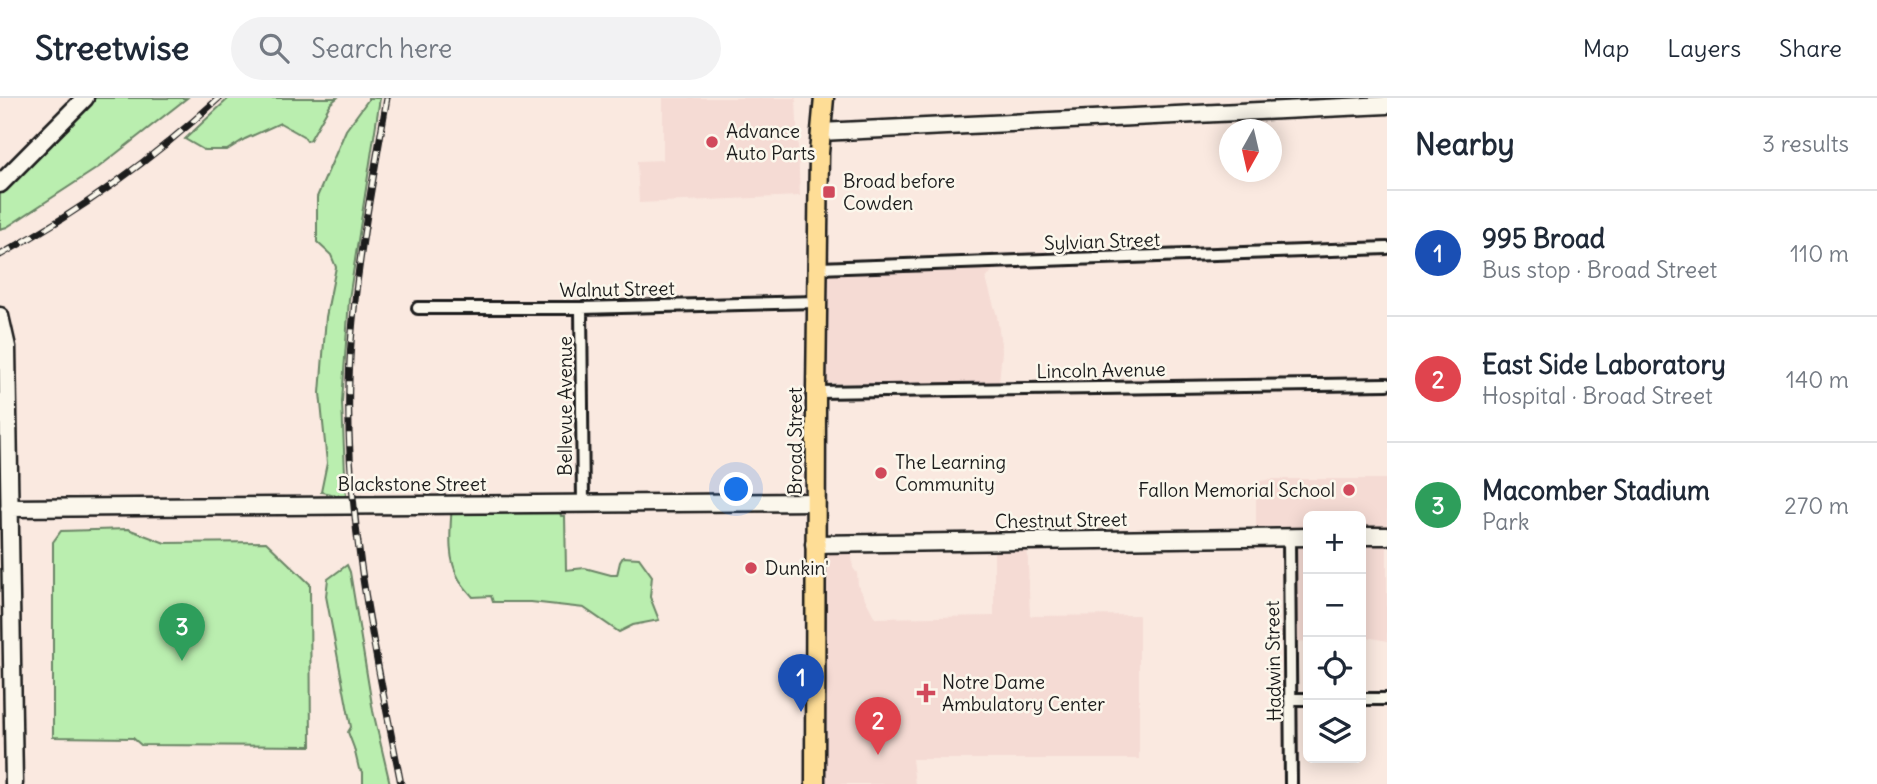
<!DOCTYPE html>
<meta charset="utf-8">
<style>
body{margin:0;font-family:Delius,sans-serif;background:#f2f2f3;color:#1f2937}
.controls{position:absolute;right:21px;bottom:21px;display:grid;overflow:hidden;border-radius:10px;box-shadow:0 4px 18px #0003}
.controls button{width:63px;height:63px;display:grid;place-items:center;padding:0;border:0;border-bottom:2px solid #e0e1e3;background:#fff;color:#1f2937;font:35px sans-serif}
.compass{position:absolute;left:1219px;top:21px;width:63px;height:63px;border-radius:50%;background:#fff;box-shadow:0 4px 18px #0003;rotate:188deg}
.you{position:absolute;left:737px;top:392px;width:24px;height:24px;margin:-18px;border:5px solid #fff;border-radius:50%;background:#1a73e8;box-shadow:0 0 0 10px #1a73e833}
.badge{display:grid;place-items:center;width:46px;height:46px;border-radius:50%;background:#1a73e8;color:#fff;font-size:23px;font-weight:700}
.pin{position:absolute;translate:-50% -58px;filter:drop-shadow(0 2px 4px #0008)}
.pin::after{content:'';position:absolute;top:37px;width:24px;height:21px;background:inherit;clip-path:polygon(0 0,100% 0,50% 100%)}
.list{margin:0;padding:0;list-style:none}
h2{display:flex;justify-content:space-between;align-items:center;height:91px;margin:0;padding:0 28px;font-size:30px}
h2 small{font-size:23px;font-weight:400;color:#747a83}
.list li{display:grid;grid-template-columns:46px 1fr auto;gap:21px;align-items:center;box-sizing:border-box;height:126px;padding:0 28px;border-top:2px solid #e0e1e3}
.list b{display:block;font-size:26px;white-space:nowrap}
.list p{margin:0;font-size:23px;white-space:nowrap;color:#747a83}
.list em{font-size:23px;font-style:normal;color:#747a83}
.icon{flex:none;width:38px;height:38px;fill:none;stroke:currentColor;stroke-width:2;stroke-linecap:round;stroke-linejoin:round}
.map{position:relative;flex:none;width:1387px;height:686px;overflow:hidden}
header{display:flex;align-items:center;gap:42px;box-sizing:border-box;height:98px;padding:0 35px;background:#fff;border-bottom:2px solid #e0e1e3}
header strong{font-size:33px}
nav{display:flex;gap:38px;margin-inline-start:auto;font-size:24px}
.search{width:490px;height:63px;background:#f2f2f3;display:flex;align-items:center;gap:18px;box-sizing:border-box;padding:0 24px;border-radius:38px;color:#747a83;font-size:26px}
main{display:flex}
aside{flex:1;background:#fff}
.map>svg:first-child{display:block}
</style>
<header>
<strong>Streetwise</strong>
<div class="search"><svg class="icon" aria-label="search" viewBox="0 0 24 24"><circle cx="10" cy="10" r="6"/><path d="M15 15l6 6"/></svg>Search here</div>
<nav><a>Map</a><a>Layers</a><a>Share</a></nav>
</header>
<main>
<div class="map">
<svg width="1387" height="686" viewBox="0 0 1387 686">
<rect width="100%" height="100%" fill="#fae9e0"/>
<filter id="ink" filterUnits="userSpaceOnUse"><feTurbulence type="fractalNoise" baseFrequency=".0143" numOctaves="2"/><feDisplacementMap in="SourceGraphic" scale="14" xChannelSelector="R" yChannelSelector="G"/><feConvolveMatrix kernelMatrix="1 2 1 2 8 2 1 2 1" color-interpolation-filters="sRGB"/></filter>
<g filter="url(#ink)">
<path fill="#f5dbd4" d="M663 0H796L800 98 639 105 637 63 663 62Z
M1002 159 986 181 997 218 1002 253 999 285 991 287 818 285 819 168Z
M1272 381H1387V543L1372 540H1361V418H1308V543L1293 544 1290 439 1256 433V384Z
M1027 440 1030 518 1138 517 1139 518V661H912L915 686H813L816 443H851L853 470 857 475 858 487 875 520 994 518V441Z"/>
<path fill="#baeeaf" stroke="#6b8566" stroke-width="2" d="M80 0H187L99 69 7 129 0 131V80Z
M229 0H337L331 5 310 42 307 43 303 38 280 25 245 41 227 52H204L185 41Z
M368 0H380L349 201 342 304 346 399 321 394 327 365 320 295 326 219 336 169 331 157 317 144V99L346 32 368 2Z
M557 402 561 418H565L566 472 585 470 611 477H617L620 464 623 459 639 460 652 478 650 499 659 522 633 527 619 534 584 510 531 504H493L491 498 473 499C468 493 463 488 459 481 446 459 451 428 452 404Z
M128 431 165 445 266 444 310 486 311 648 141 647 133 640 53 639V444L61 433Z
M347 467 350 474 373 613 390 686H363V674L359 671 354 650 348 634 351 629 326 498 328 481Z"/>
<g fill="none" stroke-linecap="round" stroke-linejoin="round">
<defs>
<path id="street" d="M818 170 1387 150
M418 210H581L817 204
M581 210 583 406
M816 294 1387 286
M1289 440 1291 686
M1290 601H1308
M1361 601H1387"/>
<path id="secondary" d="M820 34 1387 7
M0 86 85 0
M0 218 7 249 14 686
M9 410C278 406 547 405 816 404
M1361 438H1387
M814 446 1308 439"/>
<path id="primary" d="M815 686 816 294 819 55 824 0"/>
</defs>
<use href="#street" stroke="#1c1c1c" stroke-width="16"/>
<use href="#secondary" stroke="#1c1c1c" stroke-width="21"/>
<use href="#primary" stroke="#1c1c1c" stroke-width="23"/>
<use href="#street" stroke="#fbf7ec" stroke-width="10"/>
<use href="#secondary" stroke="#fbf7ec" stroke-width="16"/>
<use href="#primary" stroke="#fedd96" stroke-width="18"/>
<defs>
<path id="rail" d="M387 0C371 94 352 188 349 283 345 420 375 553 401 686
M0 157C79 114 153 61 219 0"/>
</defs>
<use href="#rail" stroke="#1c1c1c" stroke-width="7"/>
<use href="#rail" stroke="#fbf7ec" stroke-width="4.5" stroke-dasharray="13" stroke-linecap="butt"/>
</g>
</g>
<g fill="#d1495b" stroke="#fbf7ec" stroke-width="2.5">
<circle cx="712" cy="44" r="7"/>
<rect x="822" y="87" width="14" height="14" rx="3.5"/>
<circle cx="881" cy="375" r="7"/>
<circle cx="1349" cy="392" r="7"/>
<circle cx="751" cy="470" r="7"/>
<path d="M922.5 584.5h7v7h7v7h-7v7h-7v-7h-7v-7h7z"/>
</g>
<g text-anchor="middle" stroke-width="5" stroke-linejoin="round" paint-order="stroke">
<g font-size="19" fill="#1c1c1c" stroke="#fbf7ec" text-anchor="start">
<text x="726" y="40">Advance<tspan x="726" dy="22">Auto Parts</tspan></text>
<text x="843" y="90">Broad before<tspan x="843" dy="22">Cowden</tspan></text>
<text x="895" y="371">The Learning<tspan x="895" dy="22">Community</tspan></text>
<text x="1335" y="399" text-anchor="end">Fallon Memorial School</text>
<text x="765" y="477">Dunkin'</text>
<text x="942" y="591">Notre Dame<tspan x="942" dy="22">Ambulatory Center</tspan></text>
</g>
<g font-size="19" fill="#1c1c1c" stroke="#fbf7ec">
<text transform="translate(1102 143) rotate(-2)" y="7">Sylvian Street</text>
<text transform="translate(617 191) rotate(-1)" y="7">Walnut Street</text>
<text transform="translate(1101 272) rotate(-1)" y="7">Lincoln Avenue</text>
<text transform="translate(565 308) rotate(-90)" y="7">Bellevue Avenue</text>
<text transform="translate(795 343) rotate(-90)" y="7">Broad Street</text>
<text x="412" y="393">Blackstone Street</text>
<text transform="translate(1061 422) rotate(-1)" y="7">Chestnut Street</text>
<text transform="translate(1273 563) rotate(-91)" y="7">Hadwin Street</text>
</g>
</g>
</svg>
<div class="controls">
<button>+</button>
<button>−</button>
<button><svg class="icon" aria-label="locate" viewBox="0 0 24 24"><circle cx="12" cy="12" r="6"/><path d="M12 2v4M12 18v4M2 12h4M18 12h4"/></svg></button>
<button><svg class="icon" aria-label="layers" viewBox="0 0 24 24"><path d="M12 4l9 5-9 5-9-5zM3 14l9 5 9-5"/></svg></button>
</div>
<svg class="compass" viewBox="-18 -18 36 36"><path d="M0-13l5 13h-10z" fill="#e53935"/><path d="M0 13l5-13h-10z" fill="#747a83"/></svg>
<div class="you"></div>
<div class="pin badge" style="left:801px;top:614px;background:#1a4fb4">1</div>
<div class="pin badge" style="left:878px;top:657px;background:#e0444e">2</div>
<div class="pin badge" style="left:182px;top:563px;background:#2e9e5b">3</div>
</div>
<aside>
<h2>Nearby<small>3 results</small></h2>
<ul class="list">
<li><span class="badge" style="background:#1a4fb4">1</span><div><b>995 Broad</b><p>Bus stop · Broad Street</p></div><em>110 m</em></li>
<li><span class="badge" style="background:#e0444e">2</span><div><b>East Side Laboratory</b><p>Hospital · Broad Street</p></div><em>140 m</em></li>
<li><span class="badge" style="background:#2e9e5b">3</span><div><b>Macomber Stadium</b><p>Park</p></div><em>270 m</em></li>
</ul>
</aside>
</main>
